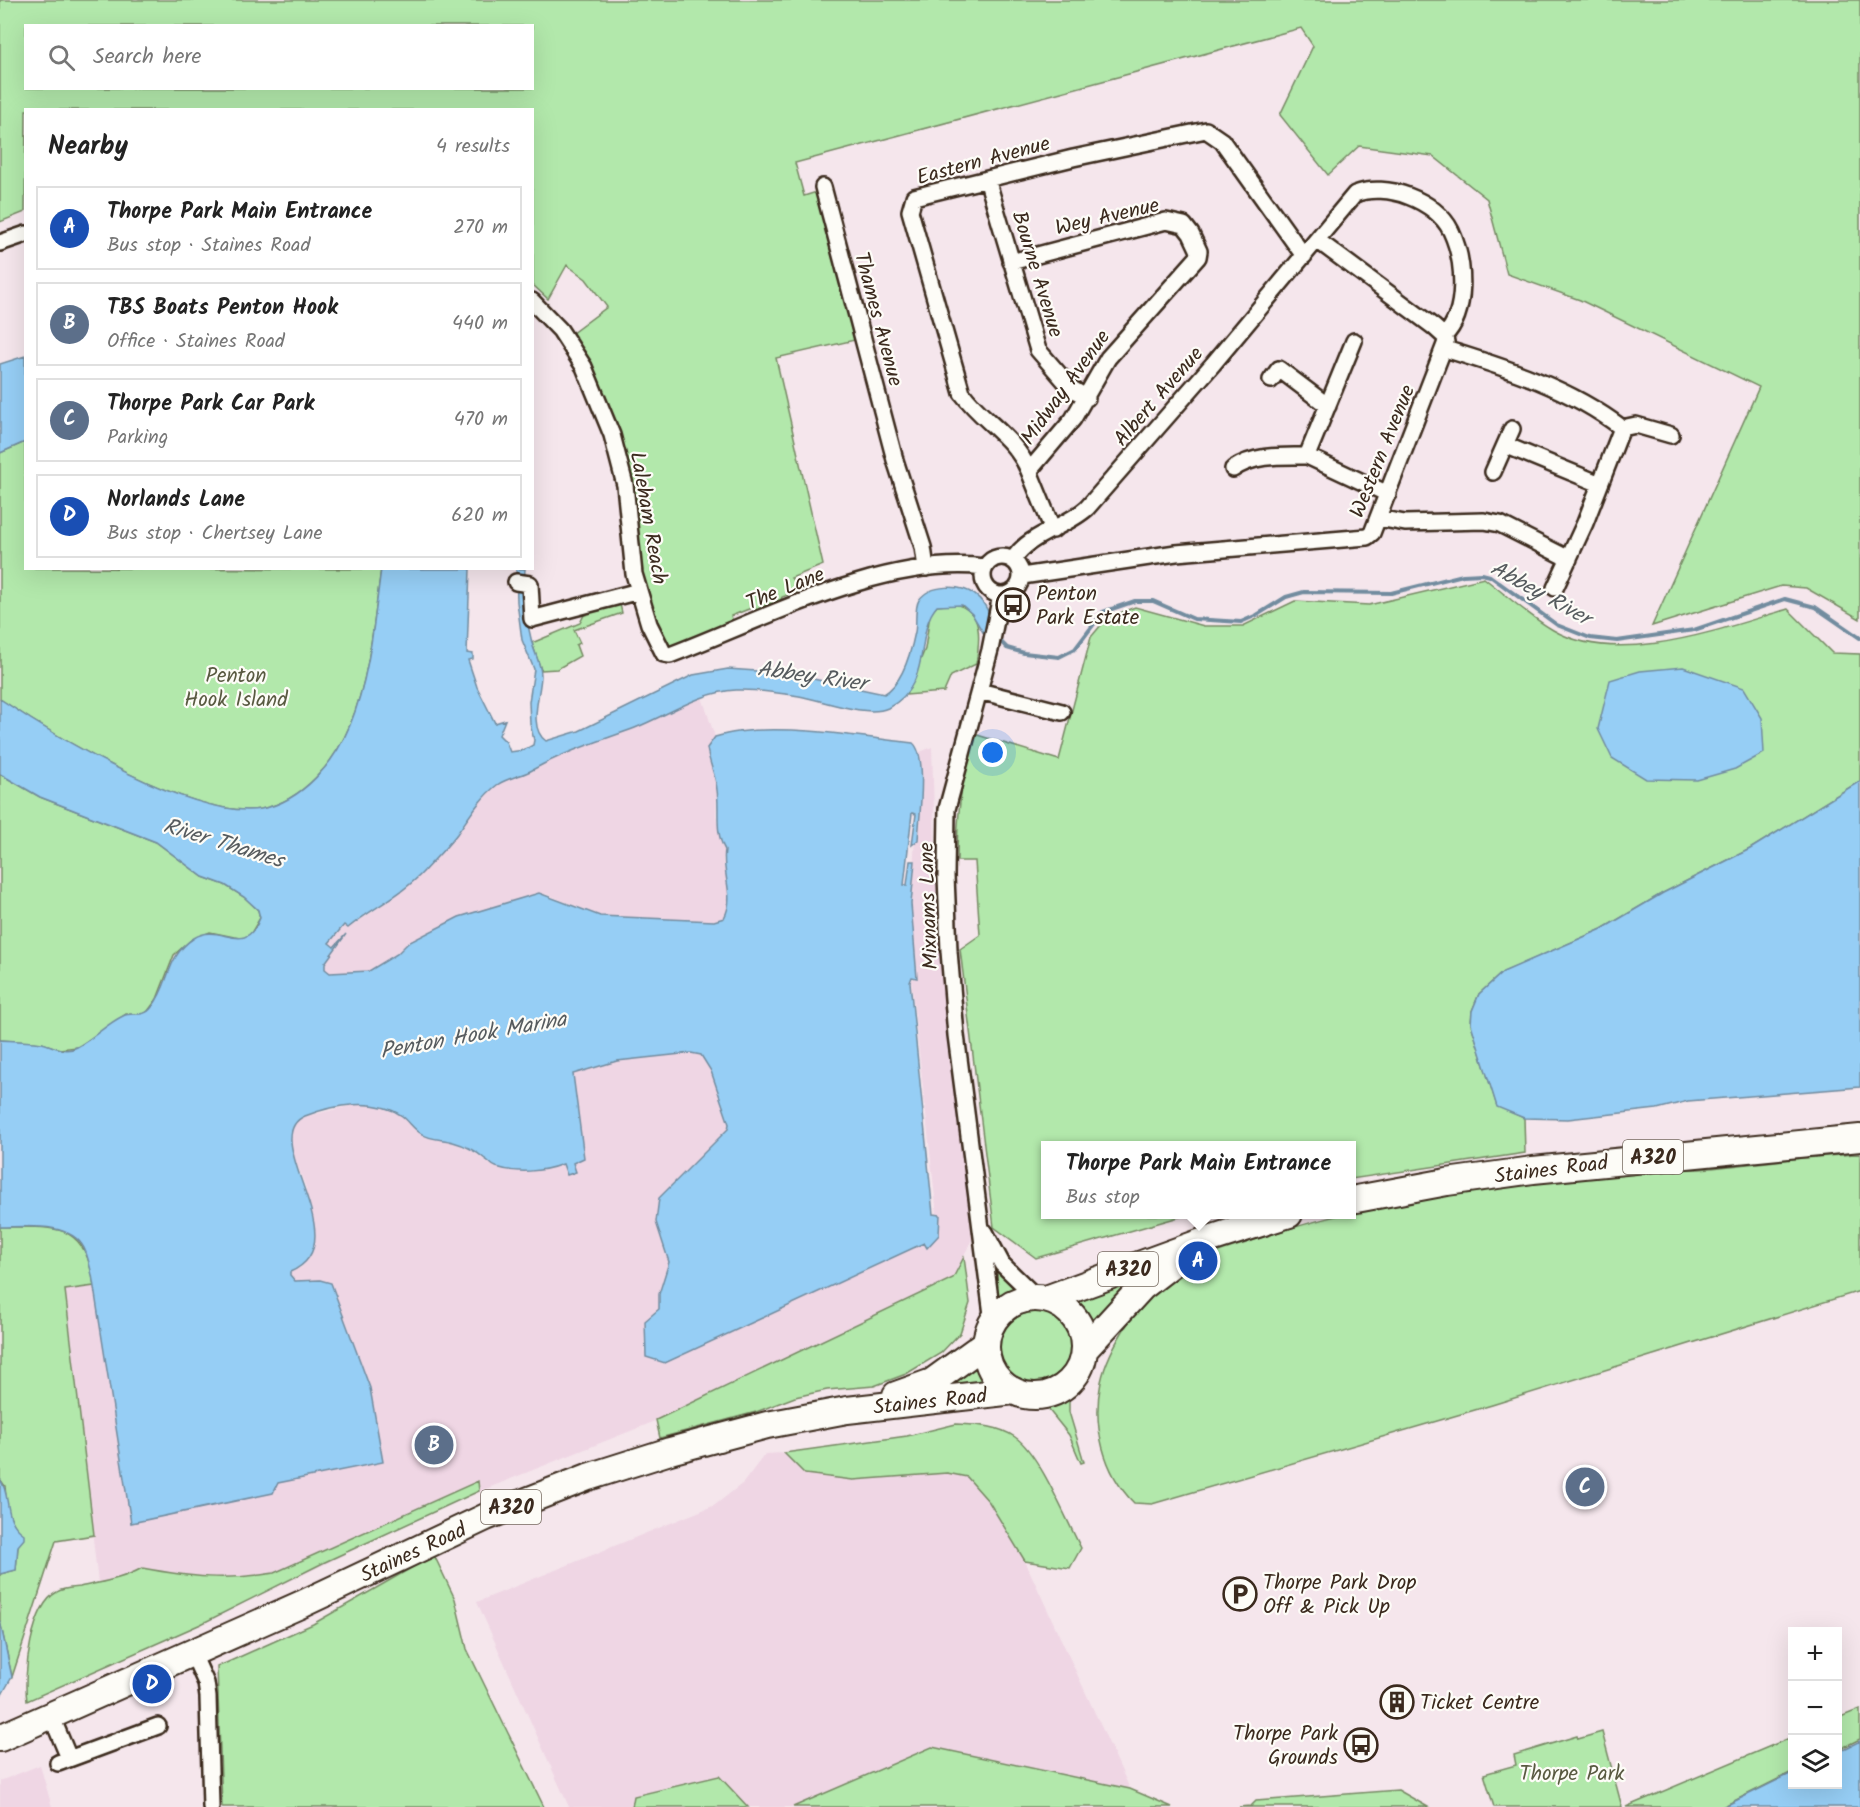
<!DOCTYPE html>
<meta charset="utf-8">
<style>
body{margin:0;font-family:Kalam,sans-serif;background:#f6f6f6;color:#222}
.controls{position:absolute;right:18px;bottom:18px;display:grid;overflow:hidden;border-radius:0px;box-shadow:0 6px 24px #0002}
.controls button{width:54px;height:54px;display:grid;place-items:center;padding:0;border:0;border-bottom:2px solid #e0e0e0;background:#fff;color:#222;font:30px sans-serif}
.you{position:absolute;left:993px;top:753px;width:21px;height:21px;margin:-15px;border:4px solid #fff;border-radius:50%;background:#1a73e8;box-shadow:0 0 0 9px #1a73e833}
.badge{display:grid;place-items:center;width:39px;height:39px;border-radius:50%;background:#0f766e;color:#fff;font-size:20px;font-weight:700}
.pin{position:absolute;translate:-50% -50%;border:3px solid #fff;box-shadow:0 2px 6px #0006}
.popup{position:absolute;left:1041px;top:1141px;width:315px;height:78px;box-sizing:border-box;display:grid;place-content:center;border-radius:0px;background:#fff;filter:drop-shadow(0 2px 4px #0005);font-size:20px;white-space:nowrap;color:#767676}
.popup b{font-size:22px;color:#222}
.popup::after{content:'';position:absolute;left:50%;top:100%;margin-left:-12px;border:12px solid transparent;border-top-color:#fff}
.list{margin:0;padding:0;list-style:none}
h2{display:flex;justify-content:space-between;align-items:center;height:78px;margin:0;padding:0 24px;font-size:26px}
h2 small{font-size:20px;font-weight:400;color:#767676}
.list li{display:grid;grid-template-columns:39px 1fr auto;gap:18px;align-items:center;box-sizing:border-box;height:84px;margin:0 12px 12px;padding:0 12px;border:2px solid #e0e0e0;border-radius:0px}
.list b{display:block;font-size:22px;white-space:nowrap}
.list p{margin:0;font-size:20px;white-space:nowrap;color:#767676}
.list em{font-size:20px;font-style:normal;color:#767676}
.icon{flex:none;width:33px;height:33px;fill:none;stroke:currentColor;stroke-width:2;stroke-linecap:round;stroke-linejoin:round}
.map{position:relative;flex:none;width:1860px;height:1807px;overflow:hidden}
.search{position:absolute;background:#fff;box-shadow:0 6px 24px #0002;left:24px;top:24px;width:510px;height:66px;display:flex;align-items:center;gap:15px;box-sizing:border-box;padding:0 21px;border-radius:0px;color:#767676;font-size:22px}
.panel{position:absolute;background:#fff;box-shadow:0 6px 24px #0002;left:24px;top:108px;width:510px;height:462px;border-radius:0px}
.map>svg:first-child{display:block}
</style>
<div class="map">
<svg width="1860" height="1807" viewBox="0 0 1860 1807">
<rect width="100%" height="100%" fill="#f5e6ec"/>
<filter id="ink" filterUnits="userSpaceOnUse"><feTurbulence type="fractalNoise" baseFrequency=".0167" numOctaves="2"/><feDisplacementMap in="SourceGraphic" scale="12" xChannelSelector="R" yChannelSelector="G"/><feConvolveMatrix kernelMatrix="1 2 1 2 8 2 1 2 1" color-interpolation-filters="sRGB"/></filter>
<g filter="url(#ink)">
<path fill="#efd6e4" d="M702 697 715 737 707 749 717 789 716 815 721 844 725 850 723 860 728 885 729 909 724 918 714 921 600 916 546 894 459 917 408 943 397 954 369 971 330 973 325 969V963L335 948 329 943 345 925 348 928 381 906 422 873 455 837 479 803 497 785 512 777 534 770 559 754 636 727Z
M932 747 937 910 946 1028 974 1235 953 1278 648 1424 453 1502 201 1624 98 1583 65 1290 94 1286 131 1523 273 1493 278 1483 383 1462 370 1388 320 1280 295 1281 290 1275V1272L302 1267 306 1188 289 1143 293 1124 302 1117 354 1105H376L401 1115 423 1135 453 1142 471 1150 494 1167 514 1171 542 1170 563 1164 567 1175 573 1163 584 1158 573 1074 617 1061 691 1053 701 1055 711 1071 729 1124 728 1129 699 1160 659 1198 669 1262 659 1294V1309L645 1321 644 1351 665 1363 925 1243 927 1247 939 1215H937L911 980 917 977 911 904 920 752Z
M784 1453 805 1474 853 1480 947 1473 967 1477 989 1502 1025 1561 1130 1789 932 1747 793 1807H748L719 1776 634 1796 632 1807H569L477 1602 715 1505 743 1483 765 1454Z
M40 1765 52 1807H0V1781Z"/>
<path fill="#b2e8ab" stroke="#768964" stroke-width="1.5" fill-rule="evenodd" d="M0 0H1860V619L1806 588 1781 586 1652 626 1759 387 1580 300 1507 274 1487 199 1433 156 1359 146 1328 175 1280 115 1313 46 1301 28 795 163 804 196 820 191 859 339 776 358 823 565 791 578 802 590 782 597 779 604 758 615 754 607 731 616 735 627 680 647 667 646 654 623 639 570 635 511 624 452 594 377 571 334 607 307 586 279 567 265 548 299 533 285 532 110H26L25 212 0 222ZM26 26H532V88H26Z
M25 442 26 568 381 569C374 620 370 676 350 725 335 762 303 801 261 809 193 820 56 737 0 699V453Z
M1484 578C1506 595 1529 616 1553 630 1618 668 1723 628 1788 609L1832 653 1860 654V781L1750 849 1663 893 1602 929 1502 973 1479 994 1472 1011 1471 1024 1497 1106 1524 1118 1525 1153 1351 1179V1146H1045V1214L1186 1215 1036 1258 994 1227 960 949 980 935 975 861H957C957 813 961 781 974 734L1059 760 1091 637 1107 618 1135 607 1204 626H1243L1295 601 1369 605Z
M624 602 620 604 622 613 574 630 580 643 576 645 580 656 557 669 541 670 532 643 580 623 586 611Z
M954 604C984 610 980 640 976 664L951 676 944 692 906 695 925 649 930 614 937 606Z
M0 774 40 797 156 842 203 877 225 885 244 897 258 910 260 918 250 935 244 939 210 932 191 940 174 955 157 999 148 1011 143 1015 126 1014 78 1047 59 1049 42 1043 0 1040Z
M1860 1154V1291L1492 1405 1152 1504 1134 1503C1103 1472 1092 1425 1101 1382 1108 1348 1143 1294 1171 1274 1193 1258 1226 1250 1252 1241 1380 1196 1520 1181 1657 1169 1671 1168 1686 1170 1700 1169 1754 1164 1806 1156 1860 1154Z
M0 1227C56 1228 85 1220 94 1286L65 1290 94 1535 56 1541 12 1677 0 1621V1574L16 1570 18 1546 16 1529 7 1509 5 1486 0 1479Z
M964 1257 970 1303 960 1333 941 1353 906 1374 874 1386 827 1390 795 1397 756 1412 660 1438 656 1420 953 1278Z
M1161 1263 1089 1334 1074 1308 1062 1299Z
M997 1266 1024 1294 1008 1298 998 1305Z
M1000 1348a36 36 0 1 1 72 0a36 36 0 1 1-72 0Z
M981 1360 994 1388 933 1393Z
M1069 1399V1412L1084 1462 1081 1463 1069 1435 1048 1409Z
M956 1424C977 1425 997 1425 1015 1437 1040 1454 1066 1520 1081 1548L1070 1568 1025 1561 989 1502 967 1477 947 1473 853 1480 805 1474 784 1453 907 1436Z
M478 1481 479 1491 325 1562 201 1624 27 1701C23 1674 31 1606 57 1592 63 1588 73 1588 80 1587 101 1582 123 1579 142 1568 191 1577 225 1581 274 1573Z
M434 1555 455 1599 467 1649 544 1807H222L217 1667 313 1624Z
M1860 1709V1739L1838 1750V1718Z
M1602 1732 1622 1807H1494L1484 1774 1516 1765 1514 1755 1577 1736 1578 1739Z
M1792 1737V1772L1722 1807H1626Z
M932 1747 1130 1789 1172 1807H793Z
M719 1776 748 1807H632L634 1796Z
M1398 1790 1428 1807H1239L1251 1806 1256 1801Z"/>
<path fill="#96cef5" stroke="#728c9f" stroke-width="1.5" d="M25 356V442L0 453V364Z
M381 569H470L467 653 473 654V659L468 660 477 687 495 723 505 720 499 735 506 742 510 752 524 750 533 745 534 740 530 724 529 702 534 669 522 640 517 602 516 569H525C523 593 526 619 532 643 535 654 541 664 541 675 541 693 527 728 546 741L579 731 693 675 728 669 785 673 884 694C903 683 911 652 915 632 917 623 914 608 919 600 930 584 961 584 975 595 983 600 987 609 991 617L987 639 972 614 962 605 937 606C913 633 935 683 888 708 867 718 822 700 799 696 779 693 757 689 736 690 700 692 668 715 635 728 600 741 566 751 534 769 523 776 509 777 497 785 480 798 469 817 457 834 447 847 435 859 424 871 402 895 372 908 348 928L344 925 329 943 334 947 346 934 325 963V969L330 973 369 971 397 954 408 943 459 917 539 893 600 916 714 921 724 918C736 896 721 873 725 850 714 831 720 811 717 790 716 776 709 763 707 748L715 737C767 720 857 737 913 743 928 755 919 820 918 840L912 845 916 814 912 813 904 885H907L910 861H915L911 904 917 978 912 977 910 982 933 1214 940 1215 939 1235 927 1248 924 1243 665 1363 646 1357 645 1321 659 1309V1294L669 1262 656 1222 659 1198 728 1129 729 1124 711 1071 701 1055 691 1053 617 1061 573 1074 584 1158 573 1163 576 1172 567 1175 563 1164C542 1172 517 1174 496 1167 492 1166 489 1161 485 1159 476 1151 464 1145 453 1142 443 1139 430 1140 422 1134 414 1130 409 1121 402 1116 375 1097 333 1105 305 1116 255 1137 360 1243 290 1272V1275L295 1281 320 1280 331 1283 370 1388 383 1462 278 1483 273 1493 131 1523 92 1275C90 1267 88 1256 84 1248 70 1221 26 1227 0 1227V1040C14 1041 28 1041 42 1043 54 1046 65 1054 77 1047 93 1039 106 1024 123 1016 133 1011 143 1019 152 1007 171 983 165 957 194 938 221 921 244 959 260 918L258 910 244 897 225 885 203 877 156 842 40 797 0 774V699C56 737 193 820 261 809 303 801 335 762 350 725 370 676 374 620 381 569Z
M1683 667 1744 688 1762 718 1764 753 1735 769 1697 780 1646 779 1612 758 1598 729 1610 680 1640 671Z
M1860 781V1087L1688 1101 1657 1109 1568 1119 1524 1118 1497 1107 1471 1024 1472 1011 1479 994 1503 972 1602 929 1663 893 1750 849Z
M0 1479C12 1496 2 1519 24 1534V1539L18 1546 16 1570 0 1574Z
M0 1621 12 1677 0 1698Z
M1860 1741V1807H1723L1792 1773V1784H1838V1752Z"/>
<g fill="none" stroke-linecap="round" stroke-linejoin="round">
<path stroke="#728c9f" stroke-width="4" d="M996 637 1007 648 1024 653 1059 657 1075 649 1103 612 1135 601H1153L1194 619 1241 622 1257 615 1286 597 1304 592 1391 593 1463 575 1482 574 1490 576 1557 625 1590 638 1617 641 1694 630 1785 599 1815 607 1860 638"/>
<defs>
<path id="street" d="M987 179 1038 350 1071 388 1087 398
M823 187 895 460 923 547 926 568
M0 243 26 234
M1011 262 1166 221 1184 225 1191 234 1199 251 1198 257 1108 358 1073 419 1029 471 1053 530
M532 301 560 330 584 367 612 435 625 485 634 574 649 624 664 654 670 655C762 620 885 555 984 567
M1354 341 1307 456 1388 494
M1445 349C1507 368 1570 388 1622 428
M1271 380 1279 369 1328 406
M1505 445 1600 484
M1233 469C1255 454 1281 456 1307 456
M1029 471C1015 437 983 422 962 393L910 211 914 197 1073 158 1206 130 1222 141 1304 256
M1493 472 1512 429
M1378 518 1405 523 1484 521 1500 524 1569 559
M983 576a19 19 0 1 1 38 0a19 19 0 1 1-38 0Z
M1013 560C1028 534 1065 528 1087 508L1213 364 1355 194C1386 182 1436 200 1451 231 1465 261 1468 313 1444 336
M1022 576 1176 553 1367 537 1372 533 1446 342 1444 336 1434 327 1317 240
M516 582 530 584 532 619 639 591
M1555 588 1585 523 1622 428 1636 425 1671 435
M979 691 1062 712
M985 1232 1002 1264 1037 1298
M993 1322 956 1035 949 951 946 876 947 809 990 650 1001 595
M192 1652 206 1683 208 1697 211 1807
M51 1715 69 1758
M58 1763 158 1726"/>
<path id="primary" d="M1351 1200 1447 1182 1533 1170 1860 1138
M986 1347a49 49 0 1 1 98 0a49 49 0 1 1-98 0Z
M1046 1299 1210 1239 1289 1214
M1084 1350 1142 1287 1177 1260
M896 1395 932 1382 986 1343
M0 1738 302 1604 486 1517 588 1477 670 1451 767 1425 847 1410 1014 1391"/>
</defs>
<use href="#street" stroke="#3b2a1e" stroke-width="20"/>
<use href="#primary" stroke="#3b2a1e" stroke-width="30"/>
<use href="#street" stroke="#fdfcf7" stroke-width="15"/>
<use href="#primary" stroke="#fdfcf7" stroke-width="26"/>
</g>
</g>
<defs>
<symbol id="bus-ring" viewBox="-11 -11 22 22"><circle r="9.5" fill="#fdfcf7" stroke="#3b2a1e" stroke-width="1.5"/><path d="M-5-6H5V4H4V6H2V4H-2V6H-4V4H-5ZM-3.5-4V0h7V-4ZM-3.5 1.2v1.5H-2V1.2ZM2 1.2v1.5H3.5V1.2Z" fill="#3b2a1e"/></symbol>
<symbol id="parking-ring" viewBox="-11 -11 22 22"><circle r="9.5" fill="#fdfcf7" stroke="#3b2a1e" stroke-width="1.5"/><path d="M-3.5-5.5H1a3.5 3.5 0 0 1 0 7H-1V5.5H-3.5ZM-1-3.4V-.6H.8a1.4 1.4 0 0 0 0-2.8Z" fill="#3b2a1e"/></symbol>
<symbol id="building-ring" viewBox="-11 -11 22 22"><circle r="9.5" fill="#fdfcf7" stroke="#3b2a1e" stroke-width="1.5"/><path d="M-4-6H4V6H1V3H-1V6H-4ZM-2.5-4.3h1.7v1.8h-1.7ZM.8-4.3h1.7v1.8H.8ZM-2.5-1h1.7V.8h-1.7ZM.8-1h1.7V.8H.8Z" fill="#3b2a1e"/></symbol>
</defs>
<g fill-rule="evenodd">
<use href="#bus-ring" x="994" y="586" width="38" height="38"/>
<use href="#parking-ring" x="1221" y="1575" width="38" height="38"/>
<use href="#building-ring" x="1378" y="1683" width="38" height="38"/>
<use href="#bus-ring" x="1342" y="1726" width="38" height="38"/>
</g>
<g text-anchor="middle" stroke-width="4.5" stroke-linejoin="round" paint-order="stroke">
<g fill="#fdfcf7" stroke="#75695f" stroke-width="1.5">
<rect x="1623" y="1140" width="60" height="34" rx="4.5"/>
<rect x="1098" y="1252" width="60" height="34" rx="4.5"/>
<rect x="481" y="1490" width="60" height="34" rx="4.5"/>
</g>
<g font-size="20" font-weight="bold" fill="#3b2a1e">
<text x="1653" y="1164">A320</text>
<text x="1128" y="1276">A320</text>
<text x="511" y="1514">A320</text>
</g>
<g font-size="21" fill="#3b2a1e" stroke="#fdfcf7">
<text transform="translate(983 160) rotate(-15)" y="7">Eastern Avenue</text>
<text transform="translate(1107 216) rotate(-13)" y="7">Wey Avenue</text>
<text transform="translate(1038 274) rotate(73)" y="7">Bourne Avenue</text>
<text transform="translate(879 319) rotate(75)" y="7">Thames Avenue</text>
<text transform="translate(1065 387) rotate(-54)" y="7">Midway Avenue</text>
<text transform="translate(1158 396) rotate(-49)" y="7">Albert Avenue</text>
<text transform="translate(1382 451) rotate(-68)" y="7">Western Avenue</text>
<text transform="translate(649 518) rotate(80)" y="7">Laleham Reach</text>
<text transform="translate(785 588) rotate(-22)" y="7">The Lane</text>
<text transform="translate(928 906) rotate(-92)" y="7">Mixnams Lane</text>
<text transform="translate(1551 1169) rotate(-7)" y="7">Staines Road</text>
<text transform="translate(930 1401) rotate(-6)" y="7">Staines Road</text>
<text transform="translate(413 1552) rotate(-25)" y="7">Staines Road</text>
</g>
<g font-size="21" fill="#3b2a1e" stroke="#fdfcf7" text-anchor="start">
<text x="1036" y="600">Penton<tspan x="1036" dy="24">Park Estate</tspan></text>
<text x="1263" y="1589">Thorpe Park Drop<tspan x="1263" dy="24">Off &amp; Pick Up</tspan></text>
<text x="1420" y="1709">Ticket Centre</text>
<text x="1338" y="1740" text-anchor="end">Thorpe Park<tspan x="1338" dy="24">Grounds</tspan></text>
</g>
<g font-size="21" fill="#595a41" stroke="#fdfcf7">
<text x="236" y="682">Penton<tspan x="236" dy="24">Hook Island</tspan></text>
<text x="1572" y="1780">Thorpe Park</text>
</g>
<g font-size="22" font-style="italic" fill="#565b5e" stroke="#fdfcf7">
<text transform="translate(1541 592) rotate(29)" y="8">Abbey River</text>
<text transform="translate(812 675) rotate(8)" y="8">Abbey River</text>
<text transform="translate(224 842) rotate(17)" y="8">River Thames</text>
<text transform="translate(473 1034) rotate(-10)" y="8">Penton Hook Marina</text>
</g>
</g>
</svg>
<div class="controls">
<button>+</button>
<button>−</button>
<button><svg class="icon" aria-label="layers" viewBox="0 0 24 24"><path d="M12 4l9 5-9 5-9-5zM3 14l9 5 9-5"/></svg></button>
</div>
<div class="you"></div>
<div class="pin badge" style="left:1198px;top:1261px;background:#1a4fb4">A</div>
<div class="popup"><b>Thorpe Park Main Entrance</b>Bus stop</div>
<div class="pin badge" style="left:434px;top:1445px;background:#5c6f8a">B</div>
<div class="pin badge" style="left:1585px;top:1487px;background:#5c6f8a">C</div>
<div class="pin badge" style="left:152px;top:1684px;background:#1a4fb4">D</div>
<div class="search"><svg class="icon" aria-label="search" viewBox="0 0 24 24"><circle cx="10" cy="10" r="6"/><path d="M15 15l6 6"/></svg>Search here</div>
<section class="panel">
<h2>Nearby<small>4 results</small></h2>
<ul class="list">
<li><span class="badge" style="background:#1a4fb4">A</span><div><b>Thorpe Park Main Entrance</b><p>Bus stop · Staines Road</p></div><em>270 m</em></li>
<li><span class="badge" style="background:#5c6f8a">B</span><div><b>TBS Boats Penton Hook</b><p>Office · Staines Road</p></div><em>440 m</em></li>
<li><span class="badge" style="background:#5c6f8a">C</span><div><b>Thorpe Park Car Park</b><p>Parking</p></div><em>470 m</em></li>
<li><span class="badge" style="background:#1a4fb4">D</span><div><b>Norlands Lane</b><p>Bus stop · Chertsey Lane</p></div><em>620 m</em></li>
</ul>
</section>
</div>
